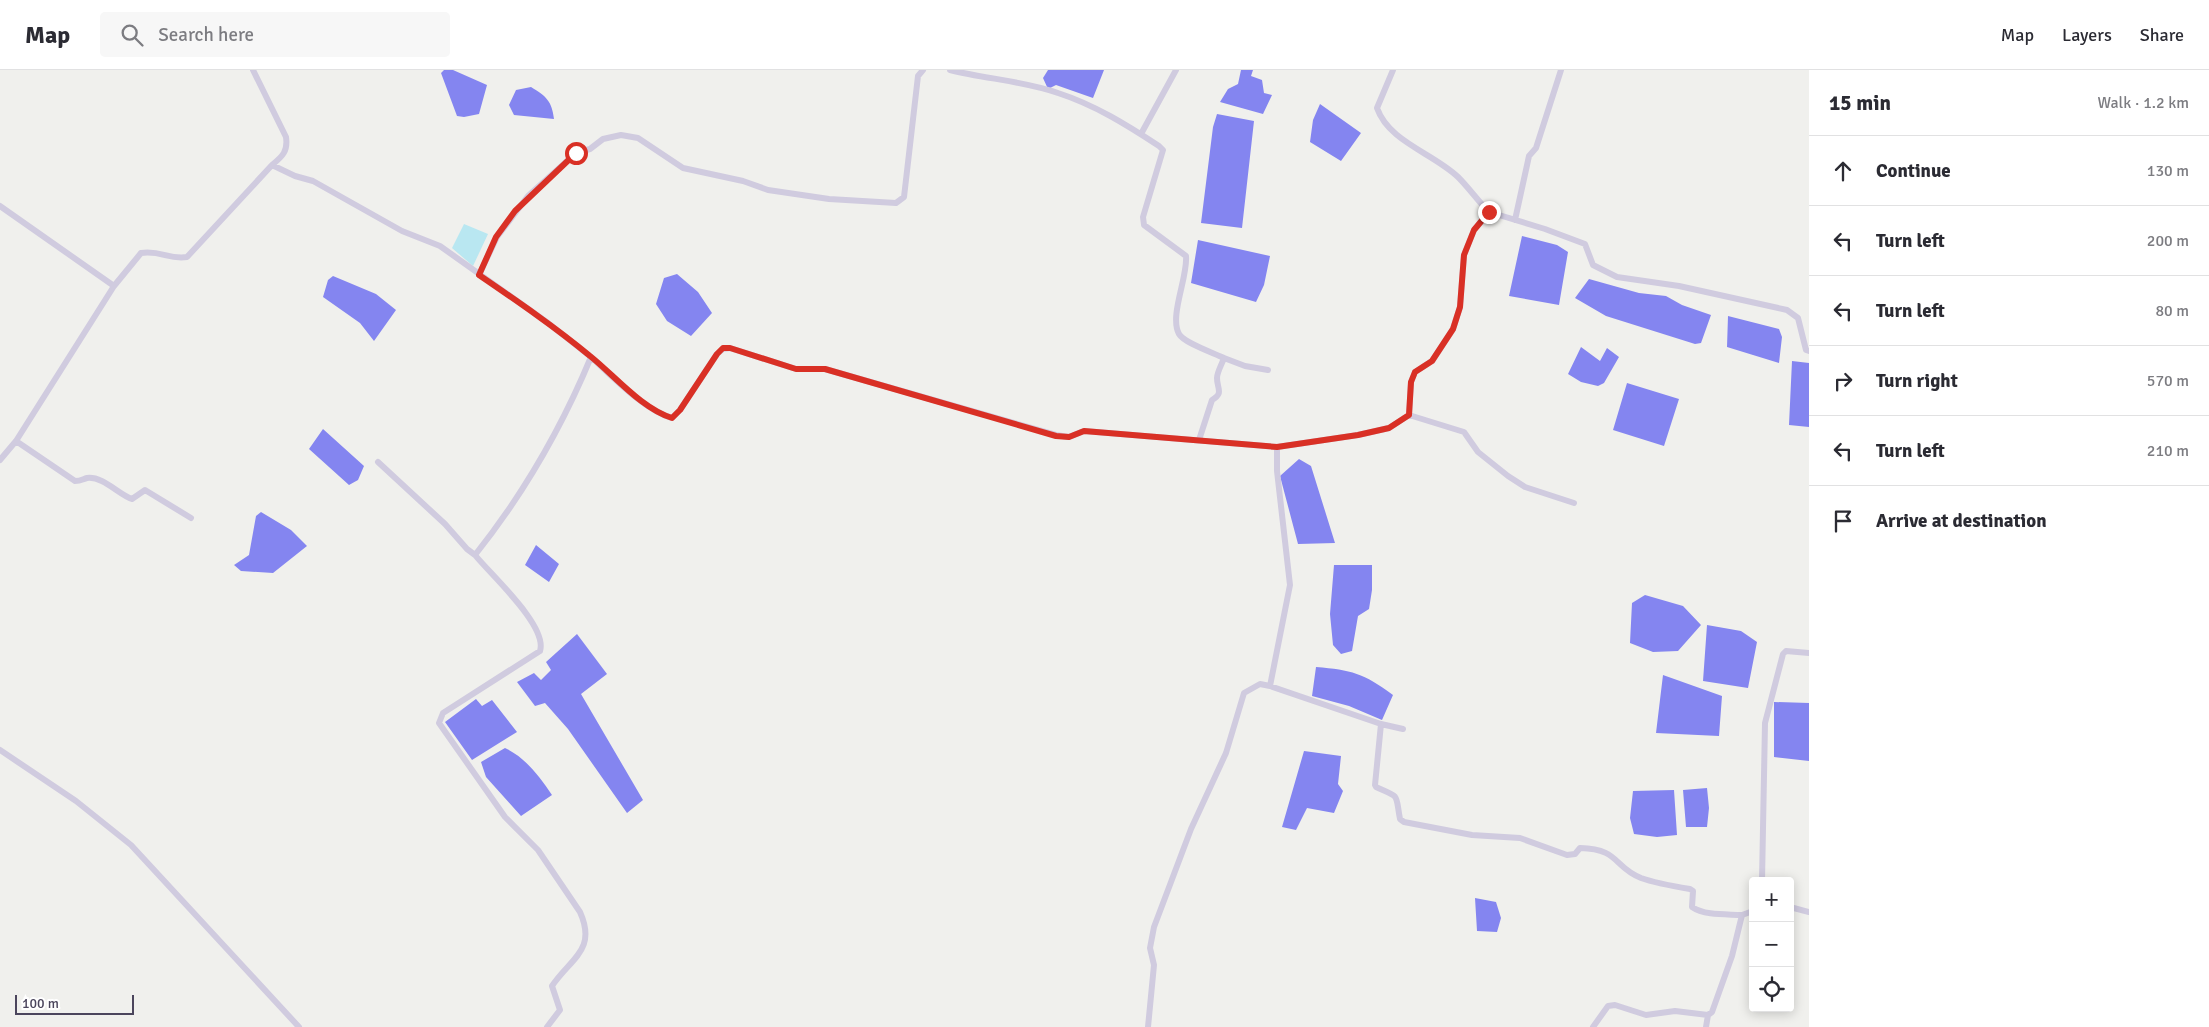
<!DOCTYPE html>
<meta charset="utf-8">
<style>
body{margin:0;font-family:Signika,sans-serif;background:#f7f7f7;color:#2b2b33}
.controls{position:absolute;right:15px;bottom:15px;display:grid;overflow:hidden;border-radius:5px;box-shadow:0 2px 12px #0003}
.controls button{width:45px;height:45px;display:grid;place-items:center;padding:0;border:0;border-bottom:1px solid #e1e1e2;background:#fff;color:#2b2b33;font:25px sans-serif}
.scale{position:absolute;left:15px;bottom:12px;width:119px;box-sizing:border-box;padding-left:5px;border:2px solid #4b455c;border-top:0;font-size:14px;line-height:18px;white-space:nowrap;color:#4b455c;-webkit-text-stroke:4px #fff;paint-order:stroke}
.stop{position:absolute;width:15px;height:15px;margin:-11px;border:4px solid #d93025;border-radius:50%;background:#fff}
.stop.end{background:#d93025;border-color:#fff;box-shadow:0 1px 5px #0008}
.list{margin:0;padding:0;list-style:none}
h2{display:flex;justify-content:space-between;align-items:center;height:65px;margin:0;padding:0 20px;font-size:21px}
h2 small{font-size:16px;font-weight:400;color:#7c7c81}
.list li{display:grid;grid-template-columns:32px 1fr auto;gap:15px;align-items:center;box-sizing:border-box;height:70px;padding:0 20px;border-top:1px solid #e1e1e2}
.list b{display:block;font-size:19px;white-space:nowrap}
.list em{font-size:16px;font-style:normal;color:#7c7c81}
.icon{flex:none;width:28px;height:28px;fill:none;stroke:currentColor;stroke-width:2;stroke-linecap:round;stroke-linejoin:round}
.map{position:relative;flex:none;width:1809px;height:957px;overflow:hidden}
header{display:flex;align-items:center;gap:30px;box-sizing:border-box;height:70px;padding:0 25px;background:#fff;border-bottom:1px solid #e1e1e2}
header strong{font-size:24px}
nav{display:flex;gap:28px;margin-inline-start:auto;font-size:18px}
.search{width:350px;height:45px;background:#f7f7f7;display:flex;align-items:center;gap:12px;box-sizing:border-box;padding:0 18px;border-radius:5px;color:#7c7c81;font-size:19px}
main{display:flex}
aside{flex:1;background:#fff}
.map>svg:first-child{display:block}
</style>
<header>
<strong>Map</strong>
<div class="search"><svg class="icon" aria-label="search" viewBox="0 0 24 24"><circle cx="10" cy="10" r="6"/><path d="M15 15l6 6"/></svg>Search here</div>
<nav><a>Map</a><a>Layers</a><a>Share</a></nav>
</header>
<main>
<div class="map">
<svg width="1809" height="957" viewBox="0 0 1809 957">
<rect width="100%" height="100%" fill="#f0f0ed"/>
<path fill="#b9e7f1" d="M464 154 488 164 473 196 452 178Z"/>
<path fill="#8485f0" d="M444 0H453L487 15 479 44 464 47 457 46 441 3Z
M1048 0H1104L1093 28 1056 15 1048 19 1043 8Z
M1241 0H1253L1251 6 1262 10 1264 23 1272 25 1263 44 1220 32 1228 19 1238 14Z
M531 17C546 26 552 31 554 49L514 45 509 35 516 20Z
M1320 34 1361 63 1341 91 1310 72 1313 50Z
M1217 44 1254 51 1242 158 1201 153 1213 57Z
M1522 166 1557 175 1568 182 1559 235 1509 226Z
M1198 170 1270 186 1264 215 1256 232 1191 213Z
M677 204 698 222 712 243 691 266 667 251 656 234 664 208Z
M333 206 376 224 396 240 374 271 360 253 323 227 328 210Z
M1589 209 1639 223 1666 226 1682 235 1711 245 1701 273 1695 274 1606 246 1575 228Z
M1728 246 1779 259 1782 267 1779 293 1727 277Z
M1581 277 1600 291 1607 278 1619 287 1604 313 1598 316 1581 312 1568 304Z
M1792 291 1809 293V357L1789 355Z
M1627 313 1679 329 1664 376 1613 360Z
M323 359 364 396 358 410 349 415 309 379Z
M1299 389 1311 396 1335 473 1298 474 1280 406Z
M261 442 291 460 307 476 273 503 241 501 234 495 249 485 256 446Z
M536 475 559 494 549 512 525 495Z
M1334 495H1372V520L1369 539 1358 546 1352 581 1341 584 1333 575 1330 544Z
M1645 525 1683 536 1701 555 1678 581 1653 582 1630 573 1632 533Z
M1707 555 1741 561 1757 572 1748 618 1703 611Z
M577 564 607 604 581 624 643 730 627 743 568 659 545 633 535 636 517 612 534 603 541 610 551 600 546 592Z
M1316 597C1352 600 1363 603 1393 625L1382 650 1349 636 1312 626Z
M1663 605 1722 626 1719 666 1656 663Z
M476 629 482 636 492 630 517 662 472 690 445 652Z
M1774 632 1809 633V691L1774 687Z
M505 678C526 688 539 706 552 725L521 746 486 707 481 692Z
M1304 681 1341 686 1338 714 1343 721 1334 743 1307 738 1296 760 1282 757Z
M1707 718 1709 738 1707 757H1686L1683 720Z
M1674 720 1677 765 1657 767 1634 764 1630 748 1633 721Z
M1475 828 1496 832 1501 848 1497 862 1477 861Z"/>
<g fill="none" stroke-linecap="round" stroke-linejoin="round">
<path stroke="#d0cbdf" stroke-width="6" d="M253 0 286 67C288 81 283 86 272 95L295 106 313 111 402 161 440 176 548 253 591 287C562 357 522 426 475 485L467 479 445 454 378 392
M950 0C986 9 1024 11 1058 23 1095 35 1127 55 1159 76L1163 80 1143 147 1144 155 1186 186C1188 207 1169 246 1179 264 1184 273 1214 283 1224 288 1222 294 1217 302 1217 308 1217 319 1224 323 1212 330L1199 370
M1393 0 1377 38C1389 72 1433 83 1458 107 1469 118 1478 131 1489 142
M1141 64 1176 0
M0 136 114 216
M1515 150 1529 86 1536 78 1561 0
M479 205 497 167 528 126 576 83 590 79 603 69 621 65 638 68 683 98 743 111 768 120 829 129 896 133 904 127 918 6 923 0
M591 287C612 306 644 340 672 348L680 340 717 284 723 279 730 278 796 299H825L1056 365 1069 367 1084 361 1277 377 1358 365 1389 358 1409 345 1411 312 1415 302 1432 291 1453 259 1460 237 1464 185 1474 160 1489 142 1545 159 1585 174 1593 195 1617 207 1679 216 1787 240 1798 248 1806 280 1809 281
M1224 288 1245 296 1268 300
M1409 345 1464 362 1478 382 1508 406 1525 417 1574 433
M16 371 75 411C81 411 83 409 87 408 103 406 118 424 132 429L145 420 191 448
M1277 377V401L1290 515 1270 616 1381 654 1403 659
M0 390 16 371 114 216 141 183C161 180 169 190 187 187L272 95
M475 485C491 505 548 556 540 581L443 643 439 653 505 747 538 780 580 842C597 880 571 888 552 916L560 940 547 957
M1381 654 1375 715 1376 717C1401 728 1395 723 1400 749L1404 752 1472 765 1520 768 1567 785 1575 784 1580 778C1620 779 1613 797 1641 808 1652 812 1678 817 1690 819L1693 821 1692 837C1705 846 1727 844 1742 845
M0 680 76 731 131 775 299 957
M1762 811 1765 653 1783 584 1786 581 1809 583
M1790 837 1809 842
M1148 957 1154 895 1150 878 1154 857 1191 759 1226 683 1244 623 1260 614 1270 616
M1593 957 1608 936 1615 935 1646 945 1675 941 1708 945 1712 942 1732 886 1742 845 1753 841
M1706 957 1708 945"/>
</g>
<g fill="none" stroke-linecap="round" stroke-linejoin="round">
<path stroke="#d93025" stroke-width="6" d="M576 83 515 141 496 167 479 205C517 231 555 257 590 286 614 305 642 339 672 348L680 340 717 284 723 278H730L796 299H825L1056 366 1069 367 1084 361 1277 377 1358 365 1389 358 1409 345 1411 312 1415 302 1432 291 1453 259 1460 237 1464 185 1474 160 1489 142"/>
</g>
</svg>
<div class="controls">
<button>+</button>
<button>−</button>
<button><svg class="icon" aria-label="locate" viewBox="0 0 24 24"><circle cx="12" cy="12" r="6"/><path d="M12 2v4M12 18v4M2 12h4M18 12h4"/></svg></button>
</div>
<div class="scale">100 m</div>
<div class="stop" style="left:576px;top:83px"></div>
<div class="stop end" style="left:1489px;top:142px"></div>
</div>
<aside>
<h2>15 min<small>Walk · 1.2 km</small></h2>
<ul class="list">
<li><svg class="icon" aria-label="ahead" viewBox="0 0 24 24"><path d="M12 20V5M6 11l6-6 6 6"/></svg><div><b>Continue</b></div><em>130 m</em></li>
<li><svg class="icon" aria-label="left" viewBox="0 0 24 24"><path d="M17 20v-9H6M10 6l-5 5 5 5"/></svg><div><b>Turn left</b></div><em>200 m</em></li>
<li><svg class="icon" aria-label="left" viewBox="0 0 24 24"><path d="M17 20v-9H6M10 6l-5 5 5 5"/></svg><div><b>Turn left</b></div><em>80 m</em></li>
<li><svg class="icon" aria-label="right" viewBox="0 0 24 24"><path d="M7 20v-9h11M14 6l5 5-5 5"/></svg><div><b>Turn right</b></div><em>570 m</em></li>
<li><svg class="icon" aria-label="left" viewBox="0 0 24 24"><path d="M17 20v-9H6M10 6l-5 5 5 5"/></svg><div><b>Turn left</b></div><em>210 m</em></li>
<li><svg class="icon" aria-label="arrive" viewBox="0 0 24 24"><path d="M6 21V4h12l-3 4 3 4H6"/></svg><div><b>Arrive at destination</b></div></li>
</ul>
</aside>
</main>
